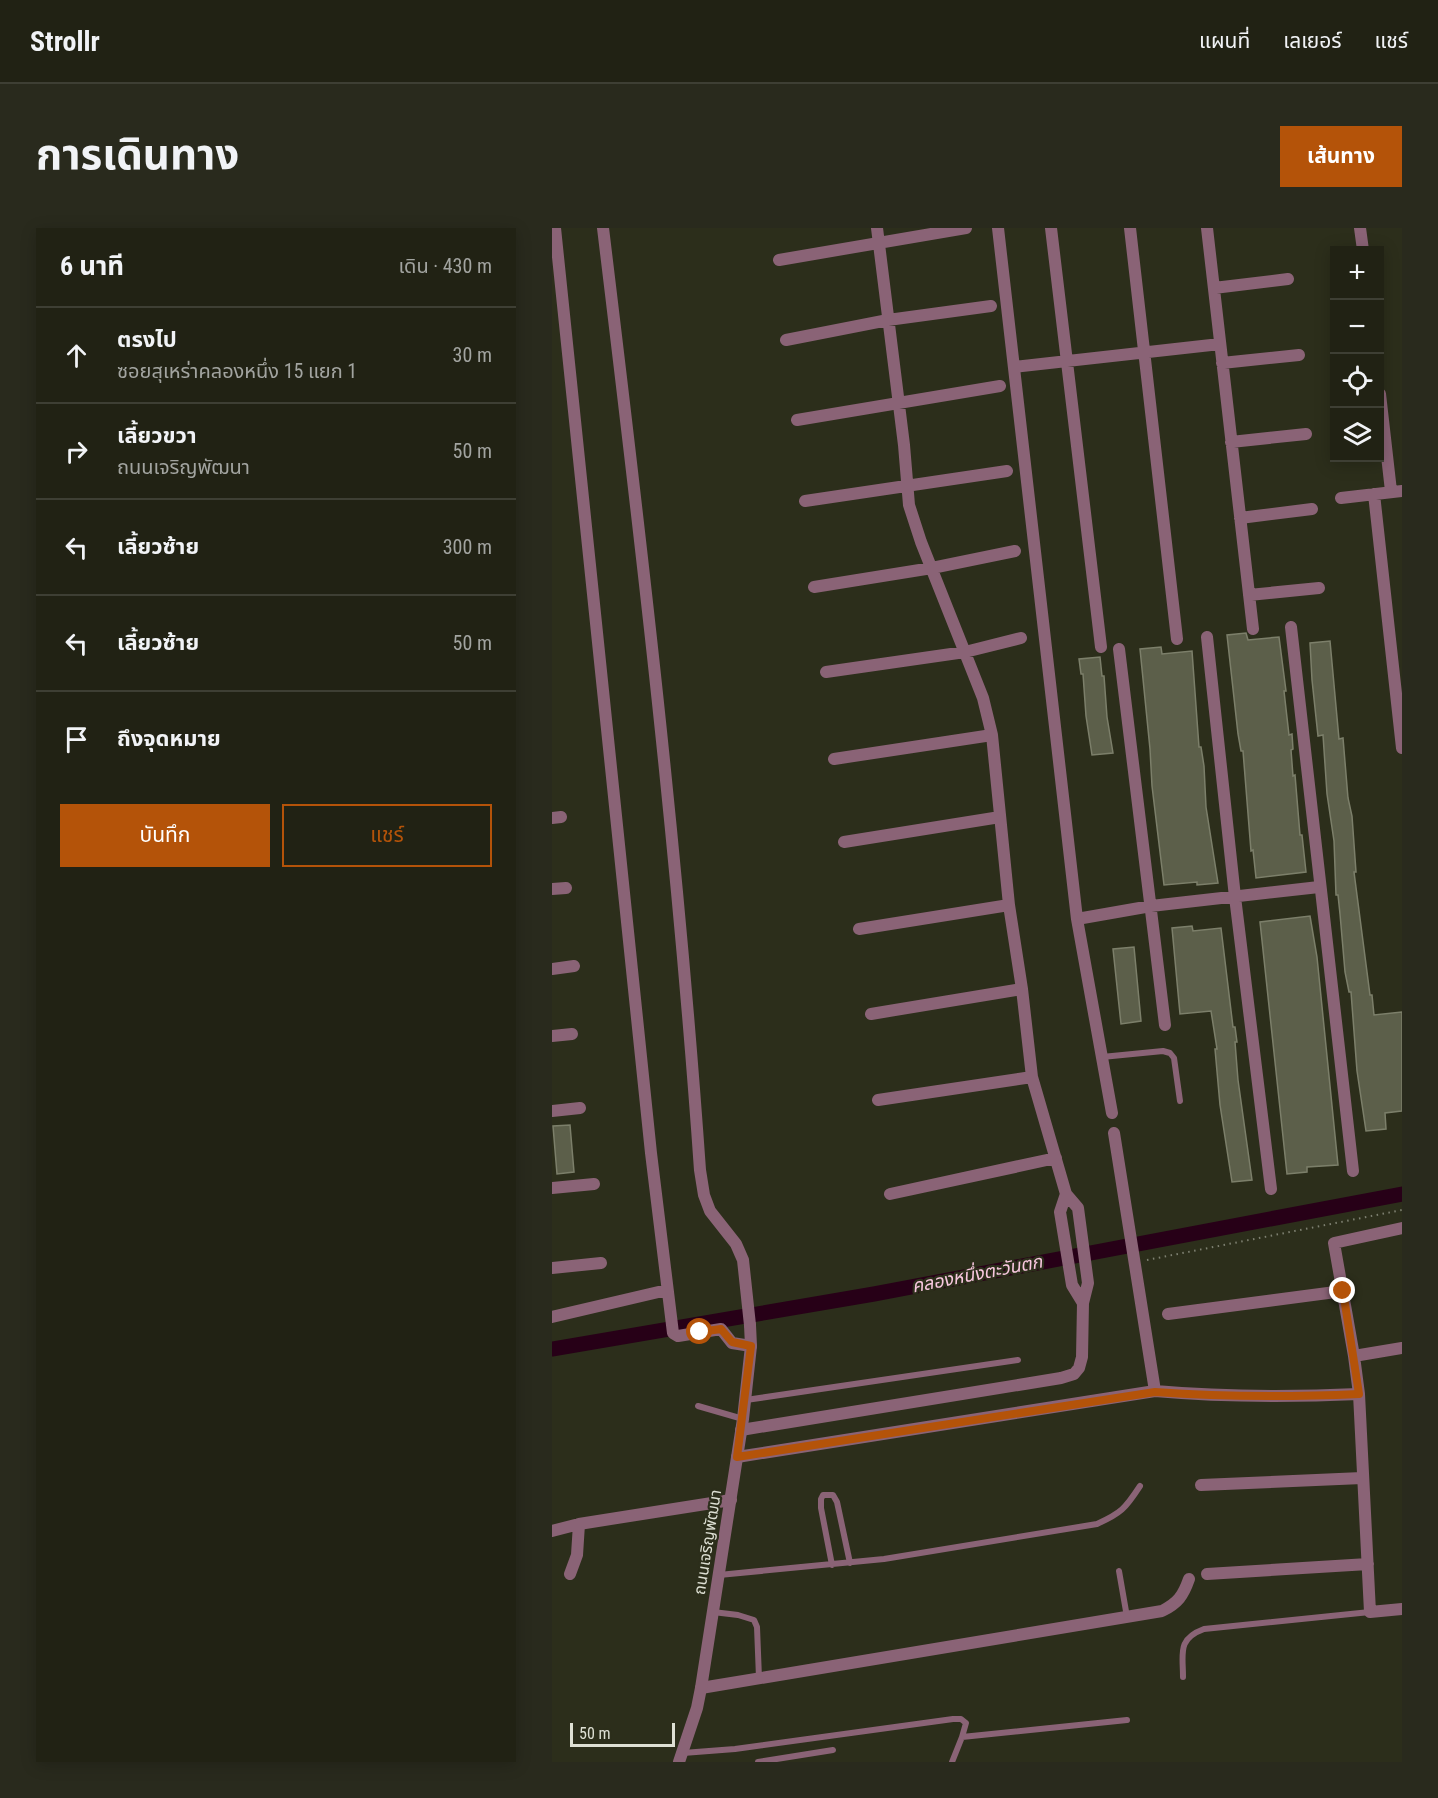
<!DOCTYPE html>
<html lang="th">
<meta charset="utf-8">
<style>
body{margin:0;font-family:"Roboto Condensed","Noto Sans Thai",sans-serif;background:#292a1d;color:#f1f3f6}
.controls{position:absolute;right:18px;top:18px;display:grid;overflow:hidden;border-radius:0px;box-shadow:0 3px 15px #0003}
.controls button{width:54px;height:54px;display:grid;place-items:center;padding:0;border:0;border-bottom:2px solid #3e3f34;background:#212214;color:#f1f3f6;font:30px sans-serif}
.scale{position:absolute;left:18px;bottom:15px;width:105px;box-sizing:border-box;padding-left:6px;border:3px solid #dee0d4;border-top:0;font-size:16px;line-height:21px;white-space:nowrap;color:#dee0d4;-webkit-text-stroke:4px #2c2e1b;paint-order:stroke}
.stop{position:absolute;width:18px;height:18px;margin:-14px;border:4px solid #b45309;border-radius:50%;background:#fff}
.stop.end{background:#b45309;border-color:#fff;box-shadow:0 2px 6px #0008}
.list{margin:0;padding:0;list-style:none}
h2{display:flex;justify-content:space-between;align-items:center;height:78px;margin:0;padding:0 24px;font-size:26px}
h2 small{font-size:20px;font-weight:400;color:#a2a4a0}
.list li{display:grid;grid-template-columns:39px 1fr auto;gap:18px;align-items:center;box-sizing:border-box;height:96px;padding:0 24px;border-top:2px solid #3e3f34}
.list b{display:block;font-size:22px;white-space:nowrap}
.list p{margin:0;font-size:20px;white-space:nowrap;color:#a2a4a0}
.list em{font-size:20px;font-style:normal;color:#a2a4a0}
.actions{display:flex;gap:12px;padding:18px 24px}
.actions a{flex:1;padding:14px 0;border:2px solid #b45309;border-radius:0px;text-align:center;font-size:21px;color:#b45309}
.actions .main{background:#b45309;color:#fff}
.icon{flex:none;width:33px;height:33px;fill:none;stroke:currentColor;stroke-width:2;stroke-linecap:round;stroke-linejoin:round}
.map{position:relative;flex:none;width:850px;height:1534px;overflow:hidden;border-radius:0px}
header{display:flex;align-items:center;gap:36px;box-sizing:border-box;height:84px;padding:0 30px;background:#212214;border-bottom:2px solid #3e3f34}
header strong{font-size:28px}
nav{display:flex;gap:33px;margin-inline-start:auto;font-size:21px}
.intro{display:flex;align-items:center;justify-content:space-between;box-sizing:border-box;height:144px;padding:0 36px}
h1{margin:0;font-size:42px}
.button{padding:15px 27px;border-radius:0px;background:#b45309;color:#fff;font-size:21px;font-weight:700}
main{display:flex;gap:36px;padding:0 36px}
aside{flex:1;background:#212214;border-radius:0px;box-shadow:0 3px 15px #0003}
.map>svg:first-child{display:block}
</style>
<header>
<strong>Strollr</strong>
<nav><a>แผนที่</a><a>เลเยอร์</a><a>แชร์</a></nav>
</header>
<div class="intro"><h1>การเดินทาง</h1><a class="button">เส้นทาง</a></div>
<main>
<aside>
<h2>6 นาที<small>เดิน · 430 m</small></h2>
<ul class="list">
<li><svg class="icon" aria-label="ahead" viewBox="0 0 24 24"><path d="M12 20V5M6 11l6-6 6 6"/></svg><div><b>ตรงไป</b><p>ซอยสุเหร่าคลองหนึ่ง 15 แยก 1</p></div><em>30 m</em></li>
<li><svg class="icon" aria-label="right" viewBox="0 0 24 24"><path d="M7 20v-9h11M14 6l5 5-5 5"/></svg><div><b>เลี้ยวขวา</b><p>ถนนเจริญพัฒนา</p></div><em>50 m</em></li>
<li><svg class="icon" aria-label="left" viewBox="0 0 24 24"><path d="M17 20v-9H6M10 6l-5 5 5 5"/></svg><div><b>เลี้ยวซ้าย</b></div><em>300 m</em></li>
<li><svg class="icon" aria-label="left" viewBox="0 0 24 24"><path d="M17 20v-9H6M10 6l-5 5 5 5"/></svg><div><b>เลี้ยวซ้าย</b></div><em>50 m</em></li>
<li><svg class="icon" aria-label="arrive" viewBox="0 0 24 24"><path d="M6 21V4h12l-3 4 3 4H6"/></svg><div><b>ถึงจุดหมาย</b></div></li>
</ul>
<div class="actions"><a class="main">บันทึก</a><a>แชร์</a></div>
</aside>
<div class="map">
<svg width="850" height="1534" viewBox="0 0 850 1534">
<rect width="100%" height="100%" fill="#2c2e1b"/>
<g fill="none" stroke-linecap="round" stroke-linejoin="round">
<path stroke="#270017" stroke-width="15" d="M0 1121 322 1066 850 966"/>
</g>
<path fill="#5c5f4a" stroke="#7c7f6a" stroke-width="1.5" d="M694 405 696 412 727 409 734 463H732L737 507 740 506 741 521 739 522 741 548 743 547 748 607H750L754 644 704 650 701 622 699 623 691 523H689L686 506 675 407Z
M778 413 787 511 791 510 796 570 800 588 804 644H802L818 767H820L822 787 850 784V883L833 885 834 901 814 903 805 843 799 764H797L793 744 788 686 786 667H784L782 613 775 566 771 507 766 508 760 452 758 415Z
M609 419 610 426 640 423 647 519H649L652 538 654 579 666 655 645 657V654L612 657 600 558 598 521 588 421Z
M548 429 550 448H552L555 489 561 525 540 527 534 488 531 446H529L527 431Z
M758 688 765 729 786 937 755 939V944L735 946 708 694Z
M640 698 641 703 669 700 681 799H683L685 814H683L686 852 700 952 680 954 668 877 663 821H665L659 783 628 786 620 700Z
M582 719 589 793 569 796 561 721Z
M18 897 22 944 5 946 1 898Z"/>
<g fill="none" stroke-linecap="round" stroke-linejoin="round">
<path stroke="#7e8071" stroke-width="2" stroke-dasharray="1.5 4.5" stroke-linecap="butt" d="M595 1032 850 982"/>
<path stroke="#8a6376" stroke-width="6" d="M550 829 611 823 618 825 622 830 628 873
M194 1172 466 1132
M146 1178 191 1191
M280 1337 269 1280V1271L271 1267H281L285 1274 298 1335
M567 1343 575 1389
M167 1347 332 1331 545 1296C569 1285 573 1281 588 1258
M161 1384 186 1387 202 1392 205 1399 207 1450
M631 1449C631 1425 625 1411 652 1401L818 1384
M131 1525 183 1521 401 1491H409L414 1495 410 1509 575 1492
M206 1534 281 1522
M400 1534 410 1509"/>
<path stroke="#8a6376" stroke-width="12" d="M3 0 99 925 121 1105 126 1108 169 1101 180 1115 199 1118
M51 0C89 313 126 627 148 942L152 967 158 983 184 1016 191 1032 198 1097
M446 0 525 691 560 885
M499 0 549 419
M578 0 625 411
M655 0 701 401
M808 0 811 22
M227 32 414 0
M662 60 736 51
M234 112 336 92 439 78
M670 135 747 127
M462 139 668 116
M828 166 839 263
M245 192 448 158
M679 214 754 206
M822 266 850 520
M789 270 850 263
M253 273 455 243
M688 290 760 281
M262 359 380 340 463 323
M697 367 767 360
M739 399 801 943
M655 409 683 669 719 961
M567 421 613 797
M274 444 413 424 469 410
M282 531 440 507
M0 590 9 589
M292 614 448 589
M0 661 14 660
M525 691 599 678 767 659
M307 701 457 677
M0 741 22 738
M319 786 470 761
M0 808 20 806
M326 872 480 849
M0 883 28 880
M562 905 603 1163
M0 960 42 956
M338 966 504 930
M514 966 508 984 520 1057 531 1075
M0 1040 49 1035
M616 1086 791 1063
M0 1089 115 1062
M850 1120 802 1128 807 1166 818 1384 850 1381
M802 1128 782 1015 850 1000
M189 1202 509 1150 522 1146 527 1140 530 1129 531 1075 536 1055 526 980 514 966 480 849 470 761 457 677 440 507 431 470 369 314 357 277 352 217 325 0
M185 1229 603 1163C671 1169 738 1169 807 1166
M649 1257 810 1250
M0 1303 27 1296 179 1272
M18 1346 25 1327 27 1296
M655 1346 816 1336
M149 1460 610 1383C626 1375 631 1368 637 1351"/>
<path stroke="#8a6376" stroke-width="12" d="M127 1534 145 1480 149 1460 191 1191 199 1118 198 1097"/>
</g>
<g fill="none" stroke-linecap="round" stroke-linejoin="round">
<path stroke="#b45309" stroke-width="8" d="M148 1104 169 1101 180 1114 199 1118 185 1229 603 1164C671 1169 738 1169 807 1166L791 1063"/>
</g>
<g text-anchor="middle" stroke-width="4.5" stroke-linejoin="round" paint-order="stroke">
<g font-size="16" fill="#dee0d4" stroke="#2c2e1b">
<text transform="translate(155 1314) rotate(-81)" y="6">ถนนเจริญพัฒนา</text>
</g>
<g font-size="18" font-style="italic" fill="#f9c8e0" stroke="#2c2e1b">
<text transform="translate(425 1046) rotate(-11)" y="6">คลองหนึ่งตะวันตก</text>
</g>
</g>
</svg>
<div class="controls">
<button>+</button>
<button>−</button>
<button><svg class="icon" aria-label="locate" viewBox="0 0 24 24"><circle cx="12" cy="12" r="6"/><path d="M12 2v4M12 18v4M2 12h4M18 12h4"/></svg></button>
<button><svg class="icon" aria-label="layers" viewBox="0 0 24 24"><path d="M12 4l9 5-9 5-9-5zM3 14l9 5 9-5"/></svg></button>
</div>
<div class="scale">50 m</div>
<div class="stop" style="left:148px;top:1104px"></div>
<div class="stop end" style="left:791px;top:1063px"></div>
</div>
</main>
